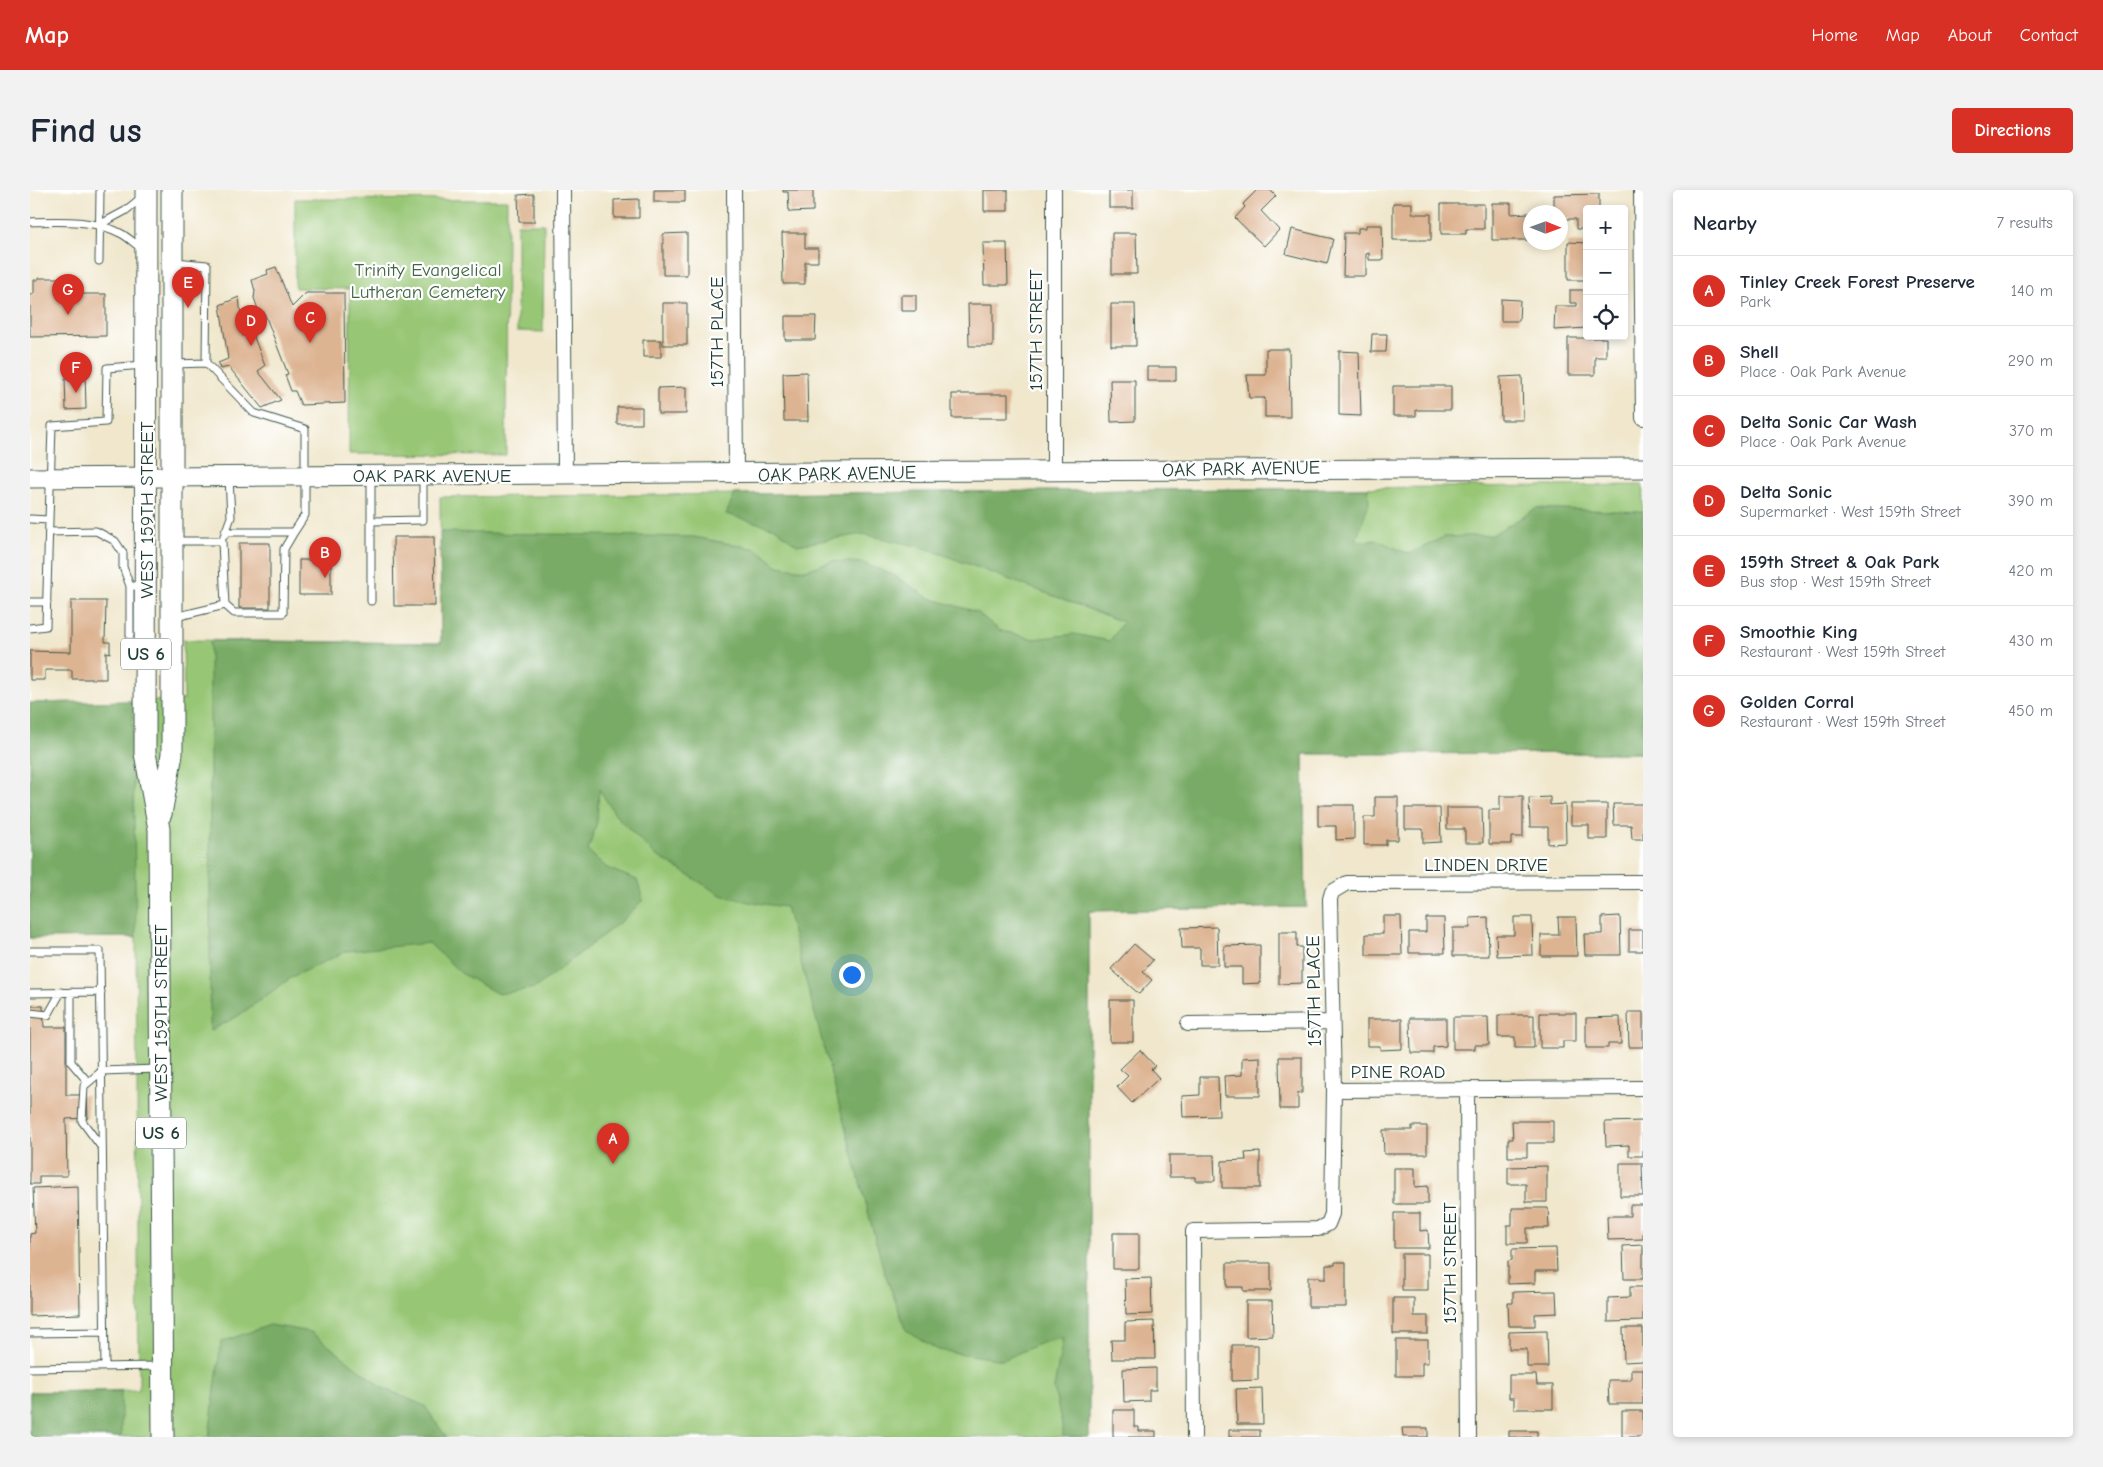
<!DOCTYPE html>
<meta charset="utf-8">
<style>
body{margin:0;font-family:"Comic Neue",sans-serif;background:#f2f2f3;color:#1f2937}
.controls{position:absolute;right:15px;top:15px;display:grid;overflow:hidden;border-radius:5px;box-shadow:0 2px 8px #0003}
.controls button{width:45px;height:45px;display:grid;place-items:center;padding:0;border:0;border-bottom:1px solid #e0e1e3;background:#fff;color:#1f2937;font:25px sans-serif}
.compass{position:absolute;left:1493px;top:15px;width:45px;height:45px;border-radius:50%;background:#fff;box-shadow:0 2px 8px #0003;rotate:91deg}
.you{position:absolute;left:821px;top:784px;width:18px;height:18px;margin:-12px;border:4px solid #fff;border-radius:50%;background:#1a73e8;box-shadow:0 0 0 8px #1a73e833}
.badge{display:grid;place-items:center;width:32px;height:32px;border-radius:50%;background:#d93025;color:#fff;font-size:16px;font-weight:700}
.pin{position:absolute;translate:-50% -41px;filter:drop-shadow(0 1px 2px #0008)}
.pin::after{content:'';position:absolute;top:26px;width:18px;height:15px;background:inherit;clip-path:polygon(0 0,100% 0,50% 100%)}
.list{margin:0;padding:0;list-style:none}
h2{display:flex;justify-content:space-between;align-items:center;height:65px;margin:0;padding:0 20px;font-size:21px}
h2 small{font-size:16px;font-weight:400;color:#747a83}
.list li{display:grid;grid-template-columns:32px 1fr auto;gap:15px;align-items:center;box-sizing:border-box;height:70px;padding:0 20px;border-top:1px solid #e0e1e3}
.list b{display:block;font-size:19px;white-space:nowrap}
.list p{margin:0;font-size:16px;white-space:nowrap;color:#747a83}
.list em{font-size:16px;font-style:normal;color:#747a83}
.icon{flex:none;width:28px;height:28px;fill:none;stroke:currentColor;stroke-width:2;stroke-linecap:round;stroke-linejoin:round}
.map{position:relative;flex:none;width:1613px;height:1247px;overflow:hidden;border-radius:5px}
header{display:flex;align-items:center;gap:30px;box-sizing:border-box;height:70px;padding:0 25px;background:#d93025;color:#fff}
header strong{font-size:24px}
nav{display:flex;gap:28px;margin-inline-start:auto;font-size:18px}
.intro{display:flex;align-items:center;justify-content:space-between;box-sizing:border-box;height:120px;padding:0 30px}
h1{margin:0;font-size:35px}
.button{padding:12px 22px;border-radius:5px;background:#d93025;color:#fff;font-size:18px;font-weight:700}
main{display:flex;gap:30px;padding:0 30px}
aside{flex:1;background:#fff;border-radius:5px;box-shadow:0 2px 8px #0003}
.map>svg:first-child{display:block}
</style>
<header>
<strong>Map</strong>
<nav><a>Home</a><a>Map</a><a>About</a><a>Contact</a></nav>
</header>
<div class="intro"><h1>Find us</h1><a class="button">Directions</a></div>
<main>
<div class="map">
<svg width="1613" height="1247" viewBox="0 0 1613 1247">
<rect width="100%" height="100%" fill="#fff"/>
<filter id="ink" filterUnits="userSpaceOnUse"><feTurbulence type="fractalNoise" baseFrequency=".02" numOctaves="2"/><feDisplacementMap in="SourceGraphic" scale="10" xChannelSelector="R" yChannelSelector="G"/><feConvolveMatrix kernelMatrix="1 2 1 2 8 2 1 2 1" color-interpolation-filters="sRGB"/></filter>
<filter id="wash" filterUnits="userSpaceOnUse"><feTurbulence type="fractalNoise" baseFrequency=".0096" numOctaves="4" result="noise"/><feDisplacementMap in="SourceGraphic" scale="20" xChannelSelector="R" yChannelSelector="G"/><feGaussianBlur stdDeviation="1.12" result="paint"/><feColorMatrix in="noise" values="0 0 0 0 0 0 0 0 0 0 0 0 0 0 0 0 0 1.4 0 .05"/><feComposite in="paint" operator="in"/></filter>
<g filter="url(#wash)">
<rect width="100%" height="100%" fill="#f0e7cc"/>
<path fill="#97c674" stroke="#5b8254" d="M265 9 477 10 476 265 319 264 320 99 265 98Z
M487 34H514L513 142 487 141Z
M1613 295V563L1273 564 1276 717 1059 721V1247H0V1202L109 1200 106 747 0 748V513L154 510 153 450 411 453 410 307Z"/>
<path fill="#79ab66" stroke="#4c744d" d="M1338 298 1339 313 1326 351 1347 350 1379 364 1414 347 1462 345 1507 318 1613 322V563L1273 564 1276 717 1059 721V1247H1033V1240L1024 1198 1033 1148 1011 1153 973 1170 908 1160 876 1140 854 1081 756 717 719 712 691 705 624 664 586 626 569 599 567 632 558 661 577 678 607 690 613 710 594 729 505 798 468 804 431 783 399 753 317 761 262 787 208 826 180 841V451L411 453 410 342 664 347 727 359 748 376 775 380 803 371 833 373 863 385 899 408 947 422 969 440 1004 449 1044 444 1080 451 1093 432 895 358 833 344 767 355 745 338 696 324 705 304Z
M102 511 106 747 0 748V513Z
M240 1135 281 1142 353 1198 395 1216 416 1247H179L191 1152Z
M91 1201V1247H0V1202Z"/>
<g id="blocks">
<path fill="#ddb492" d="M624 0H655V12H624Z
M753 0H783V21L759 22 758 2H753Z
M954 0H978V21H954Z
M1079 0H1103V18H1079Z
M1227 0H1240L1246 6 1231 21 1249 40 1234 56 1205 28 1215 17 1213 14Z
M504 4V32H489L488 5Z
M1569 4V19H1557V39H1546V29H1530V22H1524V5Z
M609 9V28H584V10Z
M1363 13H1382V24H1401V50H1363Z
M1462 13H1481V24L1500 23V50H1462Z
M1411 14H1454V39H1436V44H1411Z
M1336 35H1352L1353 70H1339V63L1336 64V86H1313L1314 43H1328V38H1336Z
M1262 39 1303 49 1297 74 1256 64Z
M657 43V85H633V44Z
M752 43H775V58H788V72H775V94H753Z
M1082 43H1106L1107 84H1082Z
M1538 52 1557 53V90H1538Z
M953 53H977L978 95H954Z
M246 77 262 117 276 103H314L315 213 271 215 265 201H261L255 185 258 184 234 122H229L224 108 225 101 222 90 238 84 237 80Z
M8 88H29V104H76V146L0 147V104H4V90H8Z
M1540 100H1557V138L1524 140 1525 116H1547V113H1540Z
M871 105H886V121H871Z
M209 107 213 146 222 142 235 176 228 181 251 210 232 218 199 177 190 179 188 173 198 169 190 115Z
M1471 109 1490 110 1489 131H1471Z
M633 113H657V155H633Z
M938 114H963V156H939Z
M1081 114H1105L1106 156H1081Z
M755 126H786L785 150H755Z
M1342 144H1357L1356 162H1341Z
M1538 148H1576V167H1565V185H1538Z
M613 150H631V167H613Z
M1236 159H1259L1260 227H1235V208H1219L1217 185H1236Z
M1309 161 1329 162 1331 226 1309 225Z
M1117 177H1146V191H1117Z
M44 182H55L56 219 36 220 35 188H44Z
M777 182 778 231H754L753 183Z
M1492 186 1493 230H1471L1470 187Z
M1080 190H1105V231L1081 232Z
M1363 196H1421V220H1386V226H1363Z
M656 197V224H628V198Z
M922 204H978V228H922Z
M587 217H612V234H587Z
M363 347H404L405 416H364Z
M209 353H240V418H209Z
M269 370H301V405H269Z
M41 411H76L75 452H80V463L76 462V489H42V480H15V490H0V461L41 462Z
M1470 606H1493V647H1481V654H1459V620H1470Z
M1345 607H1368V650H1356V655H1334V627H1345Z
M1520 607V615L1535 614 1536 653 1518 654V637H1500L1499 608Z
M1541 614H1577V649H1559V635H1541Z
M1583 614H1613V649H1602L1601 635H1584Z
M1288 615H1324V649L1306 650V636H1288Z
M1375 618H1410L1411 652 1393 653V639H1375Z
M1417 618H1452L1453 653H1435V639H1417Z
M1353 726H1371L1372 765H1336V744H1353Z
M1590 726 1591 765H1555L1554 744H1572V727Z
M1458 727 1459 766H1423V738H1440V728Z
M1484 727H1502L1503 765 1467 766 1466 745H1484Z
M1528 727H1546L1547 766H1511V745H1529Z
M1396 728H1414L1415 763H1379V742H1396Z
M1187 737 1188 775H1170V758H1152L1151 738Z
M1599 740H1613V761H1599Z
M1249 742H1267V757H1272V793L1249 794Z
M1104 754 1123 770 1113 782 1122 790 1109 804 1081 779Z
M1230 755V793L1212 794V777H1194V756Z
M1080 810H1103V852H1080Z
M0 816H13L14 837H36V905H57L58 928 36 929 37 986H9V994H0Z
M1598 822H1613V857H1599Z
M1510 823H1546V851H1533V858H1510Z
M1468 825H1504V858H1485V847H1468Z
M1423 827H1458L1459 855H1445V859H1423Z
M1590 827 1591 854H1578V858H1556V828Z
M1380 828H1416V856L1403 857V863H1381Z
M1337 829H1372V859L1350 860V856H1337Z
M1110 860 1125 876 1121 879 1129 888 1102 913 1087 897 1098 886 1090 879Z
M1230 867V906H1195L1194 886 1212 885V868Z
M1249 867H1272V903H1268V919H1250Z
M1170 887H1188L1189 926 1153 927 1152 906 1170 905Z
M1482 931H1523V953H1497V967H1478V949H1483Z
M1613 931V966H1599V955L1576 956 1575 932Z
M1382 936H1397V964H1354L1353 940H1382Z
M1230 962V998H1192V971L1216 970 1215 963Z
M1139 965H1184L1185 991H1165V987H1139Z
M1590 973H1612L1613 1006H1590Z
M1517 976V1012H1496V994H1478V977Z
M1364 978H1385V997L1398 996V1014H1364Z
M48 996 50 1124 0 1126V1044L5 1043 3 998Z
M1600 1015H1613V1049L1578 1050 1577 1026H1600Z
M1482 1018H1518L1519 1038H1497V1053H1477V1035H1482Z
M1364 1023H1390V1041L1398 1040 1399 1058H1364Z
M1083 1043H1109V1079H1083Z
M1613 1055V1089H1594L1593 1056Z
M1526 1058 1527 1081H1505V1093L1478 1094V1071L1482 1070V1059Z
M1372 1064H1398V1100H1372Z
M1305 1072H1316V1117H1278V1087H1290V1089H1296V1075H1305Z
M1197 1073H1241V1101H1213V1097H1197Z
M1121 1088 1122 1124 1096 1125 1095 1089Z
M1600 1097H1613V1131L1578 1132V1108L1600 1107Z
M1526 1101 1527 1123 1505 1124V1136H1479L1478 1113H1483V1102Z
M1363 1108H1384V1126H1398V1144H1363Z
M1216 1111H1242L1243 1146 1216 1147Z
M1124 1131 1125 1169H1082L1081 1150H1095V1132Z
M1593 1138H1613V1171L1594 1172Z
M1517 1141 1518 1177H1497V1159H1479V1142Z
M1366 1150H1398V1173H1392V1186H1366Z
M1202 1155H1228V1190L1202 1191Z
M1126 1178V1200H1119V1211L1094 1212 1093 1179Z
M1601 1179H1613V1214H1579L1578 1190H1601Z
M1479 1185H1506L1507 1195H1523V1219H1484V1208H1479Z
M1232 1198 1233 1234H1207L1206 1199Z
M1083 1220H1104V1237H1109V1241H1126V1247H1083Z
M1592 1221H1613V1247H1592Z
M1372 1238H1398V1247H1373Z
M1199 1240H1230V1247H1199Z
M1479 1241H1507V1247H1479Z"/>
</g>
</g>
<g filter="url(#ink)">
<use href="#blocks" fill-opacity="0" stroke="#3e564b" stroke-width="1"/>
<g fill="none" stroke-linecap="round" stroke-linejoin="round">
<defs>
<path id="lane" d="M0 32C30 31 65 29 92 44 99 48 105 54 111 58
M69 35 95 21 111 8
M69 71 70 0
M145 72 177 75 176 173
M144 174 176 173 224 223 275 239V325L264 342H195
M0 329 19 330 22 236 76 232 77 178 113 175
M342 331 393 330V286
M20 342 66 341 85 351 93 363V377L100 396H114
M194 346 201 327 199 288
M143 351H192L195 415 145 427
M341 411V286
M0 412H17
M195 415 204 423H253L254 359 264 342
M0 438 16 436 19 330
M100 445V396
M0 761H70L75 1177
M41 802V872L58 892
M0 803 71 802
M0 823 18 825 31 802
M72 958 52 931 54 896 72 881 128 879
M0 1143 74 1142
M0 1178 130 1176"/>
<path id="street" d="M533 0 535 284
M704 0 706 284
M1024 0V280
M1611 0 1613 228
M1158 834 1302 832
M1304 900 1300 709 1302 702 1317 693 1613 692
M1437 900 1439 1247
M1164 1247 1163 1041 1288 1039 1298 1034 1302 1024 1304 900 1613 898"/>
<path id="secondary" d="M0 288C538 286 1075 277 1613 278"/>
<path id="primary" d="M116 0 115 563 129 639 133 1247
M131 624 142 564V0"/>
</defs>
<use href="#lane" stroke="#3e564b" stroke-width="9"/>
<use href="#street" stroke="#3e564b" stroke-width="16"/>
<use href="#secondary" stroke="#3e564b" stroke-width="21"/>
<use href="#primary" stroke="#3e564b" stroke-width="23"/>
<use href="#lane" stroke="#fff" stroke-width="7"/>
<use href="#street" stroke="#fff" stroke-width="14"/>
<use href="#secondary" stroke="#fff" stroke-width="19"/>
<use href="#primary" stroke="#fff" stroke-width="21"/>
</g>
</g>
<g text-anchor="middle" stroke-width="4.5" stroke-linejoin="round" paint-order="stroke">
<g fill="#fff" stroke="#627771" stroke-width="1">
<rect x="91" y="448.5" width="50" height="31" rx="4"/>
<rect x="106" y="927.5" width="50" height="31" rx="4"/>
</g>
<g font-size="18" font-weight="bold" fill="#1f3d34">
<text x="116" y="470">US 6</text>
<text x="131" y="949">US 6</text>
</g>
<g font-size="19" fill="#436647" stroke="#fff">
<text x="398" y="86">Trinity Evangelical<tspan x="398" dy="22">Lutheran Cemetery</tspan></text>
</g>
<g font-size="19" fill="#1f3d34" stroke="#fff">
<text transform="translate(1005 140) rotate(-90)" y="7">157TH STREET</text>
<text transform="translate(686 142) rotate(-90)" y="7">157TH PLACE</text>
<text transform="translate(1211 278) rotate(-1)" y="7">OAK PARK AVENUE</text>
<text transform="translate(807 283) rotate(-1)" y="7">OAK PARK AVENUE</text>
<text x="402" y="292">OAK PARK AVENUE</text>
<text transform="translate(116 320) rotate(-90)" y="7">WEST 159TH STREET</text>
<text x="1456" y="681">LINDEN DRIVE</text>
<text transform="translate(1283 801) rotate(-91)" y="7">157TH PLACE</text>
<text transform="translate(130 823) rotate(-90)" y="7">WEST 159TH STREET</text>
<text x="1368" y="888">PINE ROAD</text>
<text transform="translate(1419 1073) rotate(-90)" y="7">157TH STREET</text>
</g>
</g>
</svg>
<div class="controls">
<button>+</button>
<button>−</button>
<button><svg class="icon" aria-label="locate" viewBox="0 0 24 24"><circle cx="12" cy="12" r="6"/><path d="M12 2v4M12 18v4M2 12h4M18 12h4"/></svg></button>
</div>
<svg class="compass" viewBox="-18 -18 36 36"><path d="M0-13l5 13h-10z" fill="#e53935"/><path d="M0 13l5-13h-10z" fill="#747a83"/></svg>
<div class="you"></div>
<div class="pin badge" style="left:583px;top:974px">A</div>
<div class="pin badge" style="left:295px;top:388px">B</div>
<div class="pin badge" style="left:280px;top:153px">C</div>
<div class="pin badge" style="left:221px;top:156px">D</div>
<div class="pin badge" style="left:158px;top:118px">E</div>
<div class="pin badge" style="left:46px;top:203px">F</div>
<div class="pin badge" style="left:38px;top:125px">G</div>
</div>
<aside>
<h2>Nearby<small>7 results</small></h2>
<ul class="list">
<li><span class="badge">A</span><div><b>Tinley Creek Forest Preserve</b><p>Park</p></div><em>140 m</em></li>
<li><span class="badge">B</span><div><b>Shell</b><p>Place · Oak Park Avenue</p></div><em>290 m</em></li>
<li><span class="badge">C</span><div><b>Delta Sonic Car Wash</b><p>Place · Oak Park Avenue</p></div><em>370 m</em></li>
<li><span class="badge">D</span><div><b>Delta Sonic</b><p>Supermarket · West 159th Street</p></div><em>390 m</em></li>
<li><span class="badge">E</span><div><b>159th Street &amp; Oak Park</b><p>Bus stop · West 159th Street</p></div><em>420 m</em></li>
<li><span class="badge">F</span><div><b>Smoothie King</b><p>Restaurant · West 159th Street</p></div><em>430 m</em></li>
<li><span class="badge">G</span><div><b>Golden Corral</b><p>Restaurant · West 159th Street</p></div><em>450 m</em></li>
</ul>
</aside>
</main>
